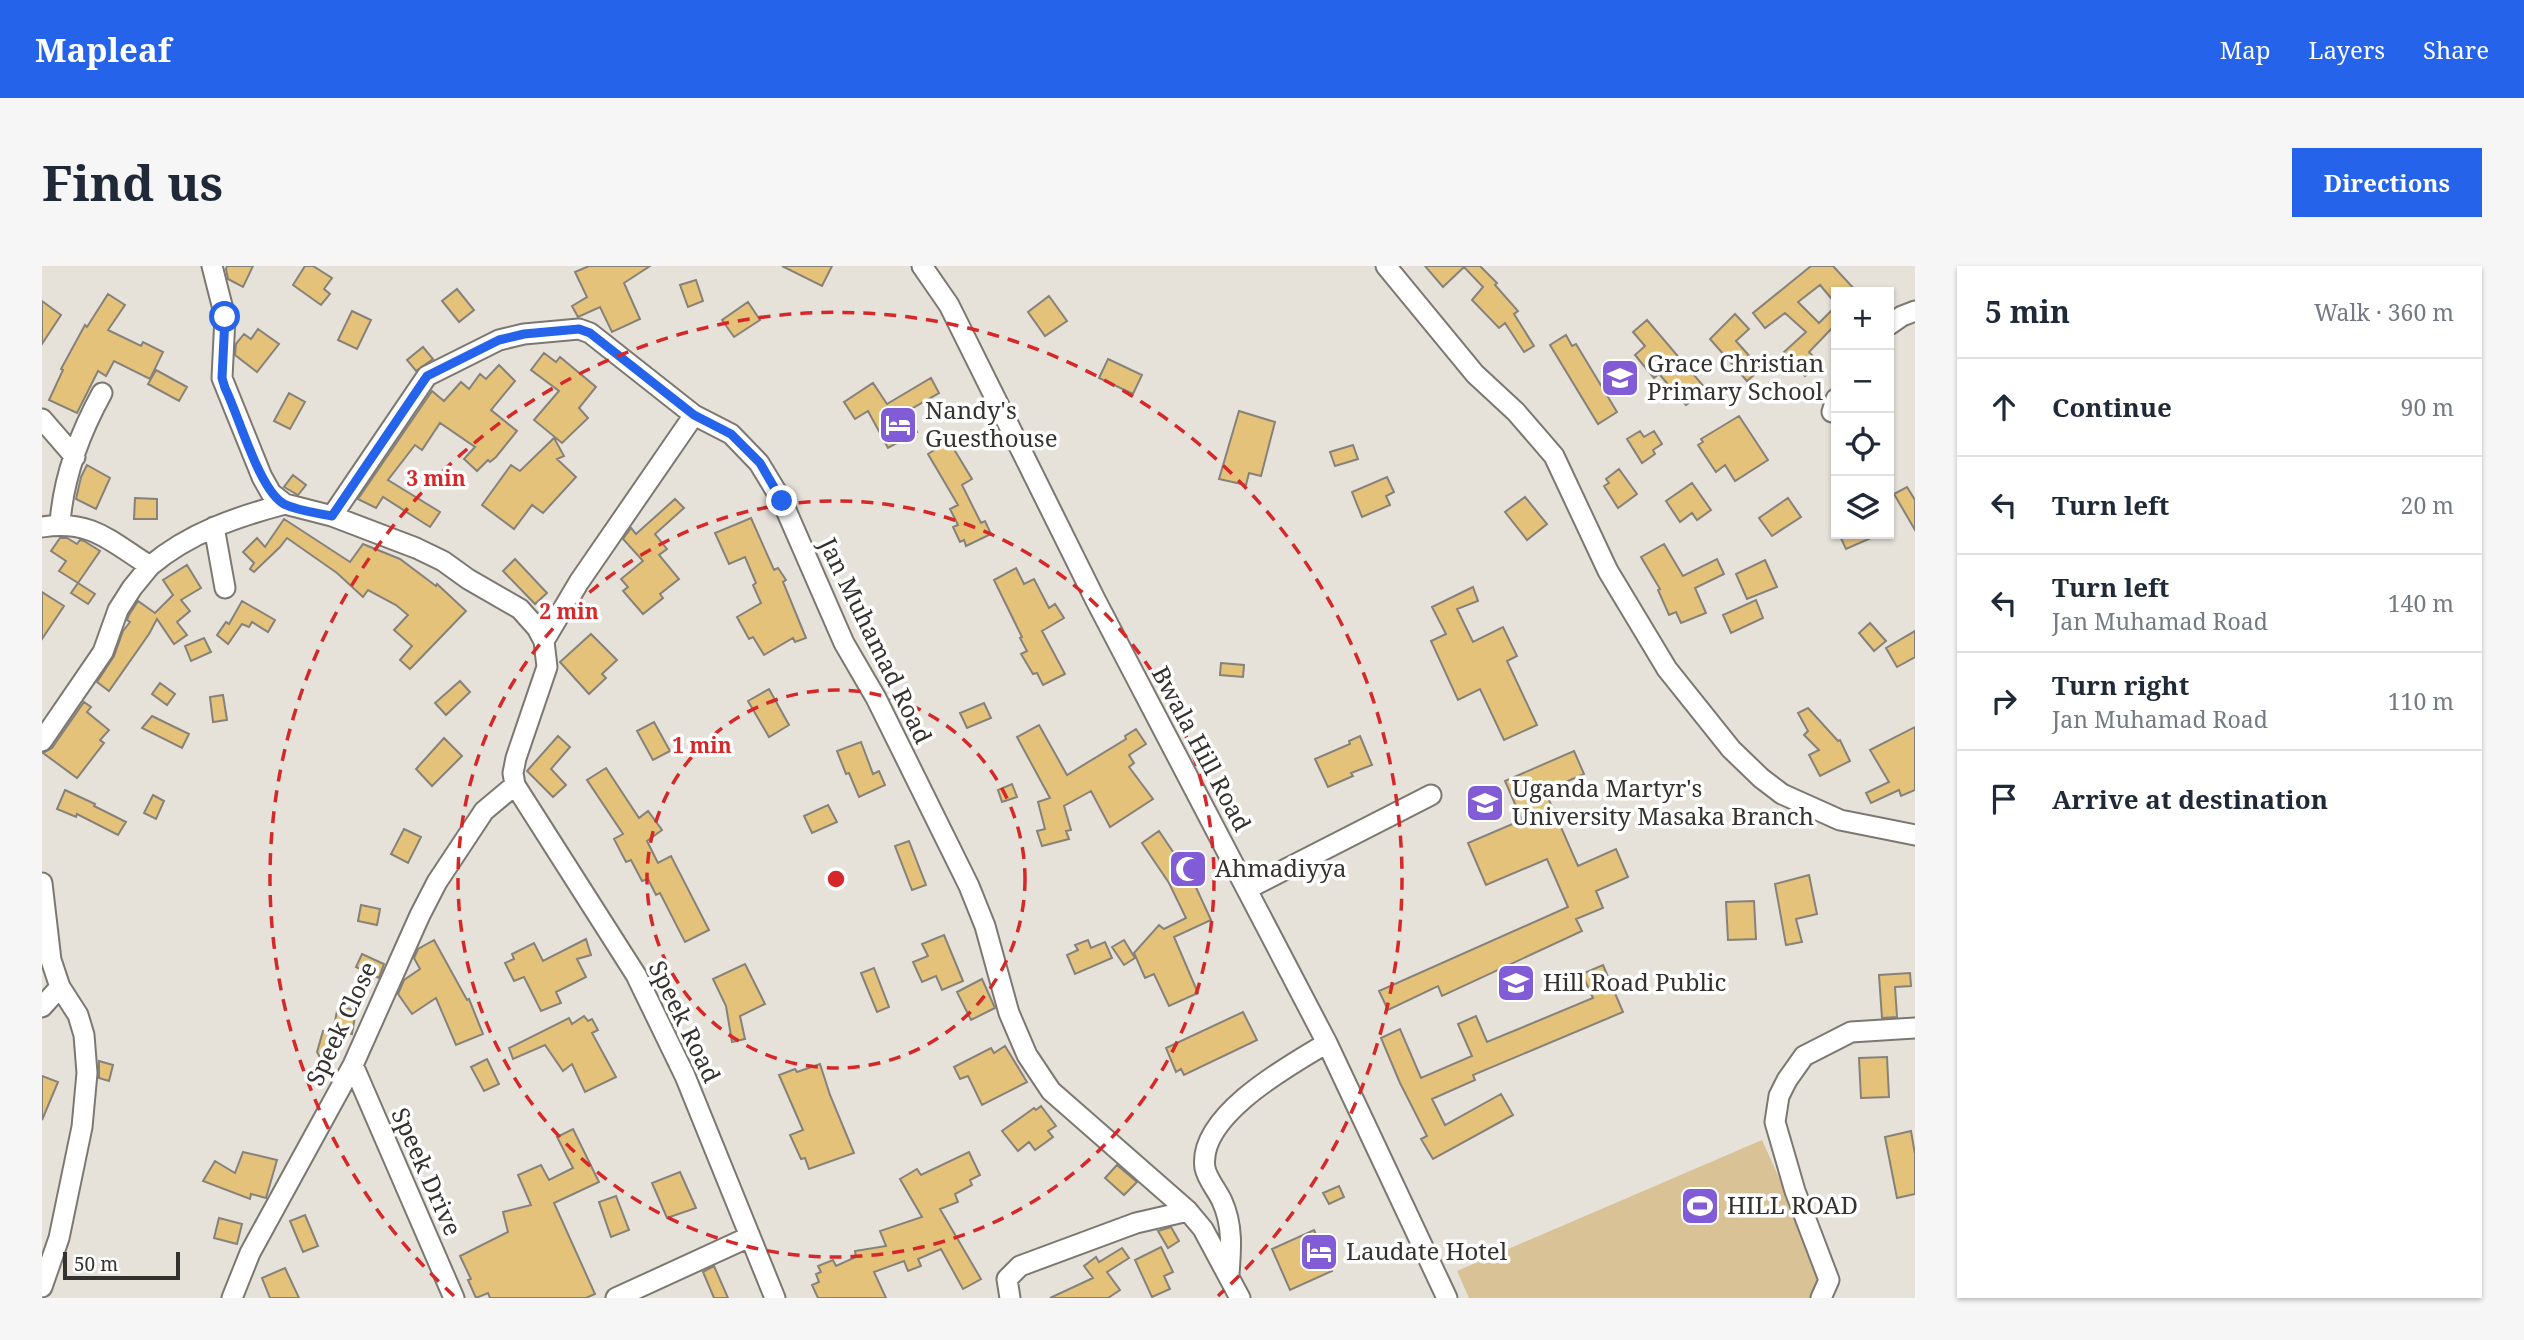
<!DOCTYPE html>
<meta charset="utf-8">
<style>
body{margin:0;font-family:"Noto Serif",serif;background:#f6f6f7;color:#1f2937}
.controls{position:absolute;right:21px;top:21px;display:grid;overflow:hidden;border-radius:0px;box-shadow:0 2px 5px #0004}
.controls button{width:63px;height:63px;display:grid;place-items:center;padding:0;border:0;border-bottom:2px solid #e0e1e3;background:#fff;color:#1f2937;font:35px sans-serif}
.scale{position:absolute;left:21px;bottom:18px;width:117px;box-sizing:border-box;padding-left:7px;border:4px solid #34322f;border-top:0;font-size:19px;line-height:24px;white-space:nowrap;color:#34322f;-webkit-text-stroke:5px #fff;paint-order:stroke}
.stop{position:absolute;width:21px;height:21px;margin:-16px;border:5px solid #2563eb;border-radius:50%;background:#fff}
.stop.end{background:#2563eb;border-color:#fff;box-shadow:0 2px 7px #0008}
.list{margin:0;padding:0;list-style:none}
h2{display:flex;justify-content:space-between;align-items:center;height:91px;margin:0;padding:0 28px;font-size:30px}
h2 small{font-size:23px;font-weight:400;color:#747a83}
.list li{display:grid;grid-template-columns:46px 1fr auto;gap:21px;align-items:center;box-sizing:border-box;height:98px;padding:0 28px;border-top:2px solid #e0e1e3}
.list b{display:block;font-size:26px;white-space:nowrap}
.list p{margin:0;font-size:23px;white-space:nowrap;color:#747a83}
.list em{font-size:23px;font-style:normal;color:#747a83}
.icon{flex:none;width:38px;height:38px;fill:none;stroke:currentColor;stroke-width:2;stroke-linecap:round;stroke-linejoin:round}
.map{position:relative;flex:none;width:1873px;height:1032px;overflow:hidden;border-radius:0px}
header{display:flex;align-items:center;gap:42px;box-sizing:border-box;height:98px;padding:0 35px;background:#2563eb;color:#fff}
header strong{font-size:33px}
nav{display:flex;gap:38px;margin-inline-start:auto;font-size:24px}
.intro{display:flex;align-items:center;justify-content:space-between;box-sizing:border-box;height:168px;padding:0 42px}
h1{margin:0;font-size:49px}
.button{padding:18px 32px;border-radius:0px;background:#2563eb;color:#fff;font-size:24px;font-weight:700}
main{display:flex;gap:42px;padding:0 42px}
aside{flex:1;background:#fff;border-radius:0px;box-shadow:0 2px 5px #0004}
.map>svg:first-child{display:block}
</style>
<header>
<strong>Mapleaf</strong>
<nav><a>Map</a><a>Layers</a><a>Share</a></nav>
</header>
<div class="intro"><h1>Find us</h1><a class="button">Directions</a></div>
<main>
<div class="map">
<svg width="1873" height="1032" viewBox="0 0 1873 1032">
<rect width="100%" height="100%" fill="#e6e2da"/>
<path fill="#d9c295" d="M1720 874 1786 1020 1777 1032H1427L1415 1005Z"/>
<path fill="#e4c27a" stroke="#86827a" stroke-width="2" d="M185 0H211L201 21 186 13 184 3Z
M263 0H271L290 12 282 23 288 28 279 39 251 19Z
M547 0H608L582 17 598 53 570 66 558 41 536 51 530 40 545 31 533 6Z
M740 0H790L780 20Z
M1383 0H1438L1455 17 1453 19 1476 45 1472 48 1492 80 1482 86 1463 57 1457 62 1430 34 1441 21 1422 1 1401 21Z
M1769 0H1791L1815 26H1794V38L1778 19 1756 36 1777 57 1794 40V58L1767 86 1777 97 1763 110 1742 86 1764 66 1743 47 1723 62 1711 47Z
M654 14 661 35 646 41 638 19Z
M415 23 432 44 417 56 400 35Z
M66 28 83 39 66 64 99 80 101 76 121 86 108 113 72 95 64 110 56 105 35 147 7 134 21 104 19 103 43 59 45 61Z
M1007 30 1025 55 1003 70 986 46Z
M0 35 19 49 0 78Z
M706 36 718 54 692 71 680 54Z
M310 45 329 54 315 83 296 74Z
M1693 48 1707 63 1694 75 1719 103 1705 115 1668 73Z
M1605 54 1664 123 1644 139 1617 108 1612 112 1593 89 1603 80 1591 66Z
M216 63 237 78 215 106 193 89 194 78 202 68 209 73Z
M1524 69 1530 80 1534 78 1575 146 1556 158 1508 79Z
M381 81 391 93 374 105 365 94Z
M502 87 514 96 518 91 554 121 537 142 546 152 520 177 492 154 517 125 489 104Z
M1066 93 1100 109 1091 128 1057 112Z
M457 99 473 115 449 144 475 165 454 191 448 196 446 194 435 205 422 193 433 181 398 157 380 184 373 179 346 214 398 246 388 261 341 231 334 242 316 233 390 125 402 135 419 116 427 123 438 108 444 113Z
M114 104 145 121 137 135 106 118Z
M889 112 897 127 864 146 875 166 846 182 826 145 813 153 802 136 831 117 845 138Z
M247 127 263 136 248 163 232 155Z
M1197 145 1233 156 1219 210 1207 207 1204 219 1177 213Z
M1697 150 1726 194 1693 215 1683 199 1674 206 1656 179 1661 176 1659 173Z
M1598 165 1602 171 1612 165 1620 178 1611 184 1613 188 1600 197 1585 173Z
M512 172 522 190 515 193 534 211 501 247 490 239 472 263 440 239 469 199 478 205Z
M907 175 930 213 920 219 939 257 943 255 949 268 924 280 922 274 918 276 911 261 916 259 908 243 916 239 886 188Z
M1311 179 1316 193 1293 200 1288 186Z
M45 199 68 212 54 243 34 233 39 211Z
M1577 203 1595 228 1576 242 1562 220 1567 217 1564 213Z
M251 209 264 219 256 229 242 221Z
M1345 211 1352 226 1344 230 1348 239 1320 251 1310 226Z
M1650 217 1669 244 1655 254 1650 247 1638 256 1624 235Z
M1865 221 1873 234V264L1852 228Z
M1483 231 1505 258 1485 274 1463 246Z
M93 232 115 233V253H92Z
M1746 232 1759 251 1730 270 1717 252Z
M633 233 642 242 613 268 625 283 617 289 637 313 618 328 621 332 601 348 581 325 586 321 579 313 601 295 581 273 589 262 594 268Z
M709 252 732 304 736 302 744 314 741 316 764 372 753 376 751 372 722 389 711 371 707 373 695 351 719 337 711 319 714 317 703 291 687 298 673 267Z
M242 253 308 296 321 278 358 293 394 320 395 318 424 345 368 403 358 394 370 380 352 364 366 349 354 339 326 324 321 331 295 307 245 272 238 281 212 306 208 303 212 297 201 286 215 272 223 281Z
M1797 268H1838L1804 283Z
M18 272H25L35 278 38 274 42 275 58 285 36 317 17 305 24 295 9 285Z
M1622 278 1641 310 1675 293 1682 308 1653 322 1664 347 1639 357 1634 346 1627 349 1616 324 1618 323 1599 291Z
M473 293 505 327 493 338 461 305Z
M1723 294 1735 321 1705 333 1694 308Z
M145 299 159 322 139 334 148 345 135 356 145 369 132 378 115 353 107 368 67 425 55 416 72 390 81 365 88 356 85 354 87 349 96 335 113 347 131 329 121 314Z
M974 302 982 318 992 313 1007 342 1013 338 1022 352 1000 365 1023 408 1001 419 995 407 991 408 979 388 985 385 978 372 980 371 952 314Z
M36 317 53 328 46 338 29 327Z
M1431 321 1436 335 1415 343 1431 376 1461 361 1475 390 1465 395 1495 459 1462 474 1438 423 1416 434 1389 375 1404 368 1390 341Z
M0 326 22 340 0 373Z
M1714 334 1721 352 1689 367 1681 349Z
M200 335 233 354 226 366 210 356 207 361 200 358 186 378 175 369 184 356 187 358Z
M1828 357 1844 375 1832 385 1817 367Z
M1873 365V391L1855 401 1844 382Z
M549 368 575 394 560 408 564 412 547 428 518 396Z
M162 372 169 386 149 395 143 380Z
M1179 397 1202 399 1201 411 1178 409Z
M418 415 428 426 404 449 393 437Z
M118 417 133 428 125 439 110 428Z
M727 423 747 459 727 471 706 435Z
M181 429 185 454 171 456 168 431Z
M42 436 49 441 45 446 67 464 58 474 62 477 35 512 1 487 10 482Z
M942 437 949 452 925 462 918 447Z
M1766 442 1796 475 1798 474 1808 495 1778 510 1767 489 1777 484 1762 469 1766 465 1756 447Z
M110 450 147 468 140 482 100 462Z
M612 456 628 485 611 494 595 465Z
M997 459 1025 509 1084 473 1083 470 1094 463 1104 478 1087 489 1092 497 1087 501 1111 533 1068 561 1049 525 1022 540 1029 564 1024 565 1027 573 1000 580 995 565 1003 563 996 536 1008 532 975 471Z
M1873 461V524L1859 530 1857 524 1829 537 1824 527 1847 516 1828 484Z
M516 470 528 481 509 503 524 519 511 531 485 505Z
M1318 470 1330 499 1309 507 1311 510 1286 521 1273 493 1308 478 1307 475Z
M402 472 420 490 390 520 374 503Z
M819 476 831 508 837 505 843 519 817 531 807 507 804 508 795 485Z
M1532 485 1542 508 1503 525 1536 600 1574 583 1586 611 1554 625 1561 642 1534 653 1540 665 1400 730 1396 720 1346 744 1337 725 1526 641 1505 593 1444 619 1426 577 1480 554 1463 515Z
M564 502 597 552 606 545 620 564 605 575 616 597 629 590 667 664 643 676 618 627 614 629 606 613 600 615 589 594 584 596 572 573 581 568 545 514Z
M970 518 975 531 960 536 956 524Z
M23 524 53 538 52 540 84 556 76 569 35 548 34 551 15 543Z
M111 529 122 535 114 553 102 547Z
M786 539 795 556 770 567 762 550Z
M362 563 379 571 366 597 349 588Z
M1117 565 1152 617 1169 654 1132 671 1156 727 1127 740 1112 708 1103 712 1092 687 1117 659 1122 663 1144 652 1127 617 1100 577Z
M867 575 884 619 870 624 853 580Z
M1767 609 1775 648 1754 653 1760 676 1744 679 1733 618Z
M1712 635 1714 673 1686 674 1684 636Z
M319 639 338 643 335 659 316 655Z
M902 669 921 715 900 724 894 710 880 716 871 696 886 690 880 678Z
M544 673 549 689 535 693 544 711 514 726 519 737 499 745 482 711 472 715 463 697 472 693 470 688 492 677 501 695Z
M392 674 425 734 427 733 441 768 414 779 394 732 370 748 356 728 362 714 378 703 372 692 376 683Z
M1046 674 1049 682 1063 676 1070 692 1033 708 1025 689 1036 684 1033 679Z
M1082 674 1093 692 1082 699 1070 681Z
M320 688 342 698 337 712 314 701Z
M703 698 723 738 698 750 703 773 690 776 684 740 671 713Z
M1561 699 1581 746 1431 809 1433 814 1390 833 1403 859 1459 828 1471 849 1391 893 1379 873 1385 870 1358 817 1339 772 1358 763 1379 812 1430 790 1416 758 1434 750 1445 776 1551 732 1540 708Z
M832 702 847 741 835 746 819 707Z
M1868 707 1869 720 1853 721 1855 751 1840 752 1837 709Z
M940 713 953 742 929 754 915 726Z
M296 740 314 744 310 768 291 765Z
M1201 746 1215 774 1142 809 1139 803 1134 806 1124 782Z
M542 750 546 755 550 753 556 764 550 767 574 811 543 826 530 798 521 805 503 779 471 793 467 782 527 752 530 758Z
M281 765 294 769 284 802 275 786Z
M963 780 985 816 940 839 926 810 918 813 912 801 949 782 952 787Z
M1845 791 1847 831 1819 832 1817 792Z
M445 793 457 818 442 825 429 801Z
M57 795 71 799 67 815 57 812Z
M778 798 788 829 812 887 767 903 763 892 759 893 748 869 761 864 737 809 753 803 755 806Z
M0 810 16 816 0 854Z
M999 840 1014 860 1006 865 1011 871 993 884 987 876 976 885 960 865 992 842 994 844Z
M531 863 557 916 512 937 553 1028 544 1032H448L446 1027 434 1032 426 1014 429 1013 418 990 466 966 461 946 489 939 476 909 499 899 507 914 531 902 515 871Z
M1869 865 1873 888V928L1855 932 1843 871Z
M201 886 235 894 224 932 209 928 208 933 161 915 173 895 193 907Z
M927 886 938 909 928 914 930 919 913 928 916 936 898 943 939 1013 921 1023 899 983 876 993 879 1000 866 1005 862 995 832 1006 844 1032H776L770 1019 777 1016 774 1008 779 1006 776 1000 791 994 794 1000 814 991 813 985 844 980 838 965 880 951 858 913 875 903 879 909Z
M1075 899 1095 916 1082 929 1063 912Z
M638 906 654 942 625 952 610 917Z
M1297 920 1302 931 1287 938 1281 927Z
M574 930 587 964 569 971 557 936Z
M263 949 276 980 261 986 248 955Z
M177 952 200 958 195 978 172 972Z
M1129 961 1137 975 1126 982 1116 965Z
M1272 964 1290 1005 1248 1024 1230 983Z
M1119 981 1131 1006 1122 1010 1128 1023 1110 1031 1093 994Z
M1080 982 1087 992 1065 1006 1078 1024 1066 1032H1008L1051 1012 1042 1000 1054 991 1057 996Z
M672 1000 686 1032H672L661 1006Z
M243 1002 257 1032H228L220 1012Z"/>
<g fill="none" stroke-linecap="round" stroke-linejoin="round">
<defs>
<path id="minor" d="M170 0 183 51 180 112 220 211 229 227 243 238 290 250 374 282 401 295 426 313 478 343 495 362 502 375 505 401 474 492 471 507 473 519 594 709 643 810 733 1032
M880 0 907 39 1054 335 1285 777 1405 1032
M1344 0 1433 108 1474 146 1512 190 1566 305 1625 403 1689 483 1719 512 1740 528 1798 554 1873 569
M1847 59 1860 50 1873 45
M1790 146 1794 133
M0 153 33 191
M290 250 385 110 457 74 482 68 537 63 548 67 652 149 689 168 717 197 740 235 802 377 834 432 927 620 943 660 967 747 985 789 1009 825 1146 945 1161 963 1198 1032
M18 258C21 213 38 167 60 127
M0 261C50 253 69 276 108 300 147 267 194 251 243 238
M172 261 183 322
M502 375 537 316 652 149
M0 475 61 386 76 344 90 322 108 300
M0 617 9 694 18 721 0 741
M1205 623 1389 529
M311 799 412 1032
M1187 1008C1189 983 1191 959 1180 935 1175 924 1165 913 1163 902 1155 850 1248 799 1285 777
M0 1021 17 972 40 861 45 807 42 769 36 749 18 721
M190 1032 208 987 311 799 378 649 395 616 442 545 473 519
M574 1032 707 971
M968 1032 965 1013 978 1000 1094 957 1146 945
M1779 1032 1787 1014 1753 925 1733 856 1737 830 1745 814 1762 790 1809 766 1873 762"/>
</defs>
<use href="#minor" stroke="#7c7871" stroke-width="23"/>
<use href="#minor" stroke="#fff" stroke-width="19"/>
</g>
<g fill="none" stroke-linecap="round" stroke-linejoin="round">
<path stroke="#2563eb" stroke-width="9" d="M183 51 180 112 183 122C197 150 217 224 242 238 256 245 276 247 290 250L385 110 457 74 482 68 537 63 548 67 652 149 689 168 718 197 740 235"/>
</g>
<g fill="none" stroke="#d62828" stroke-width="3.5" stroke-dasharray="12 9">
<circle cx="794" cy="613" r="189"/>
<circle cx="794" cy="613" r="378"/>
<path d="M412 1030A566 566 0 1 1 1176 1030"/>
</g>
<defs>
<symbol id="school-square" viewBox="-11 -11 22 22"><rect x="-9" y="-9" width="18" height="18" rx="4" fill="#825cd7" stroke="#fff"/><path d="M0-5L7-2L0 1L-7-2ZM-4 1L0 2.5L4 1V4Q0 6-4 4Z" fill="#fff"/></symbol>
<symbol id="hotel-square" viewBox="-11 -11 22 22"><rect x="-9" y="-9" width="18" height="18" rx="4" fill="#825cd7" stroke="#fff"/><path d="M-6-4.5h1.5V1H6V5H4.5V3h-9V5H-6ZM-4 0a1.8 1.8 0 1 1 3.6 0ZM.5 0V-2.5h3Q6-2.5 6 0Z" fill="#fff"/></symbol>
<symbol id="mosque-square" viewBox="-11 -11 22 22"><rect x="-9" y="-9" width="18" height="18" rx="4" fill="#825cd7" stroke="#fff"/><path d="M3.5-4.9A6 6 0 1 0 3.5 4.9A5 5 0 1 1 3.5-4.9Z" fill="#fff"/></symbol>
<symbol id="stadium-square" viewBox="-11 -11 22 22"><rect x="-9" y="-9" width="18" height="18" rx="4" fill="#825cd7" stroke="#fff"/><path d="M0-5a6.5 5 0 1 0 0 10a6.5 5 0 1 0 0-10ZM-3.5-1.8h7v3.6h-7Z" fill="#fff"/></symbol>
</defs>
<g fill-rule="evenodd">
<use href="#school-square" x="1556" y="90" width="44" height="44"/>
<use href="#hotel-square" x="834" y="137" width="44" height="44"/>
<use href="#school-square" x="1421" y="515" width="44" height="44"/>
<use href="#mosque-square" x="1124" y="581" width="44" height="44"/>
<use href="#school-square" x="1452" y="695" width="44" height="44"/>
<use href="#stadium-square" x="1636" y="918" width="44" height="44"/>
<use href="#hotel-square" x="1255" y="964" width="44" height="44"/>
</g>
<g text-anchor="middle" stroke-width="7" stroke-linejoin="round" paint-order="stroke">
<g font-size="24" fill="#34322f" stroke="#fff" text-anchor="start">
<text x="1605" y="106">Grace Christian<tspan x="1605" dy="28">Primary School</tspan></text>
<text x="883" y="153">Nandy's<tspan x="883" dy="28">Guesthouse</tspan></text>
<text x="1470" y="531">Uganda Martyr's<tspan x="1470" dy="28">University Masaka Branch</tspan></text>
<text x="1173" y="611">Ahmadiyya</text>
<text x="1501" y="725">Hill Road Public</text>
<text x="1685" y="948">HILL ROAD</text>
<text x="1304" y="994">Laudate Hotel</text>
</g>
<g font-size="24" fill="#34322f" stroke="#fff">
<text transform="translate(833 375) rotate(64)" y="8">Jan Muhamad Road</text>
<text transform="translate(1159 483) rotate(62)" y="8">Bwala Hill Road</text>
<text transform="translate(642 756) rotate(64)" y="8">Speek Road</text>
<text transform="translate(300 758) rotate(-65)" y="8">Speek Close</text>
<text transform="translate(384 906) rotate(66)" y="8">Speek Drive</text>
</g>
</g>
<circle cx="794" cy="613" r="10" fill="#d62828" stroke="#fff" stroke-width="3.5"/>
<g font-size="21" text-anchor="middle" font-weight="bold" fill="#d62828" stroke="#fff" stroke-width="7" stroke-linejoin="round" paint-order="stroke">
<text x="394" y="220">3 min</text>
<text x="527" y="353">2 min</text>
<text x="660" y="487">1 min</text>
</g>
</svg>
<div class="controls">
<button>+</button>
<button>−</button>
<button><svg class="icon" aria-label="locate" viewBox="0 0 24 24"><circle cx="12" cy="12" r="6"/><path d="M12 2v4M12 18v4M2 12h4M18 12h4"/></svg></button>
<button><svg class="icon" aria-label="layers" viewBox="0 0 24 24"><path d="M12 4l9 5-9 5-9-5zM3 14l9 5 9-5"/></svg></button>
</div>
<div class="scale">50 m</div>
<div class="stop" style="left:183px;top:51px"></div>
<div class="stop end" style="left:740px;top:235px"></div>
</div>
<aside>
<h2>5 min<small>Walk · 360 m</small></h2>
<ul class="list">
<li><svg class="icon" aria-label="ahead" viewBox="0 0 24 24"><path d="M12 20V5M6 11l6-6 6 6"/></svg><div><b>Continue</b></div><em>90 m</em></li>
<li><svg class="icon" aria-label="left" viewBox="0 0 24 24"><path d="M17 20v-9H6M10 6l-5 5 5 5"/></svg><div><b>Turn left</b></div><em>20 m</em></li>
<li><svg class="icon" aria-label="left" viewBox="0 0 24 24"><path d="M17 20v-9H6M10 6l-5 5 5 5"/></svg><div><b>Turn left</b><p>Jan Muhamad Road</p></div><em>140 m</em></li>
<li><svg class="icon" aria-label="right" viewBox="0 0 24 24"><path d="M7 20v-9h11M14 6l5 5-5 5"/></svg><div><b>Turn right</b><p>Jan Muhamad Road</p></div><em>110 m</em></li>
<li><svg class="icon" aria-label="arrive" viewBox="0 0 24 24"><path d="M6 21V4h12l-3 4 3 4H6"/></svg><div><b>Arrive at destination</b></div></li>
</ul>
</aside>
</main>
